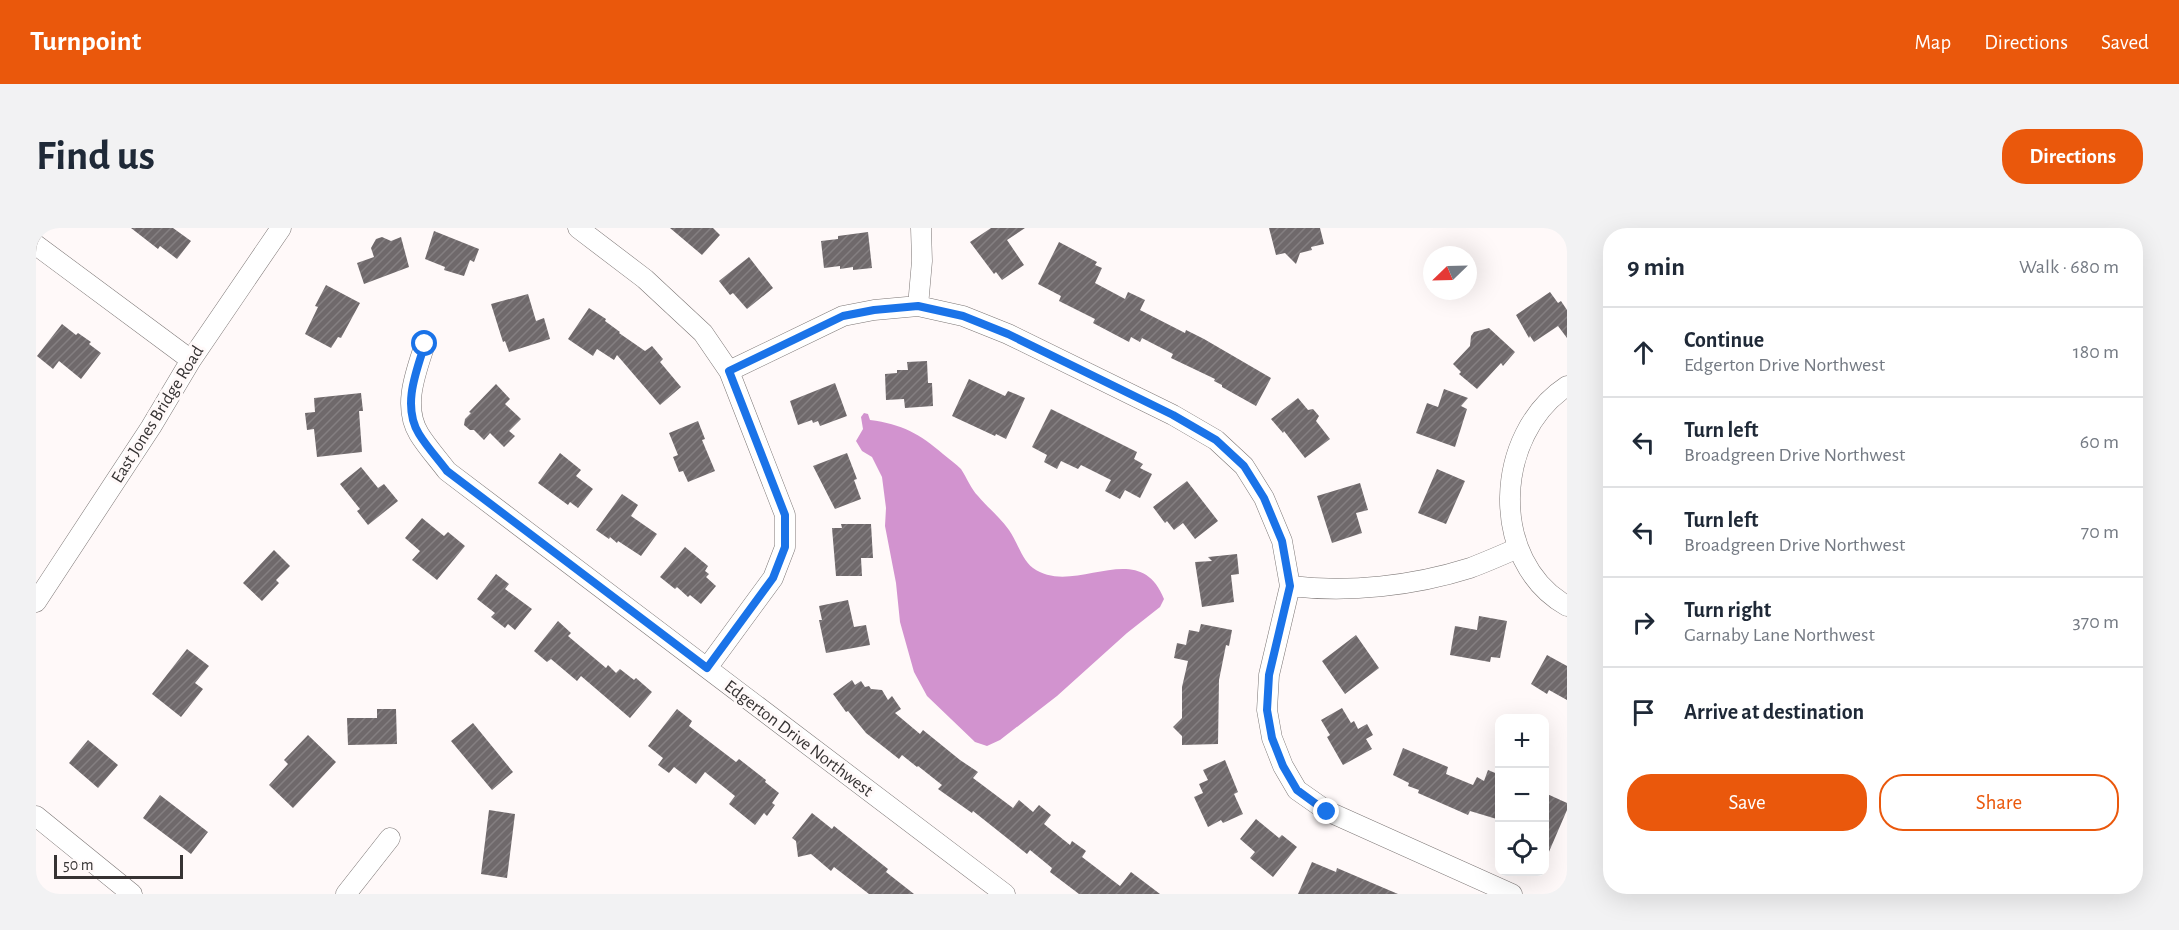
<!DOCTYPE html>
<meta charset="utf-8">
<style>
body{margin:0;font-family:"Alegreya Sans",sans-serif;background:#f2f2f3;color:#1f2937}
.controls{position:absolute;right:18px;bottom:18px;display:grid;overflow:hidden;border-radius:12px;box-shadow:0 6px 24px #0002}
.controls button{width:54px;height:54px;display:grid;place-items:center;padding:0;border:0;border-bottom:2px solid #e0e1e3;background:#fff;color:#1f2937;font:30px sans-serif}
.compass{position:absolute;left:1387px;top:18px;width:54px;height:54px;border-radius:50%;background:#fff;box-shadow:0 6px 24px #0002;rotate:247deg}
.scale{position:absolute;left:18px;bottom:15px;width:129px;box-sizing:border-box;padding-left:6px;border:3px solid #363333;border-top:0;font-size:16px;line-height:21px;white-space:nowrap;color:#363333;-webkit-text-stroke:4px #fff9f9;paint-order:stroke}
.stop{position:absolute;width:18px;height:18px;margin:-14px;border:4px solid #1a73e8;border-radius:50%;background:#fff}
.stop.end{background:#1a73e8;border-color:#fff;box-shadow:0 2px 6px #0008}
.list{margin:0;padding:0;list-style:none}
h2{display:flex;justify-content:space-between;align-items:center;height:78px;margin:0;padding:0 24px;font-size:26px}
h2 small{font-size:20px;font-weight:400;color:#747a83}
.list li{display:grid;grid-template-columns:39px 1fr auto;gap:18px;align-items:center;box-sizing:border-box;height:90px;padding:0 24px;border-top:2px solid #e0e1e3}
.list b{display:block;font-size:22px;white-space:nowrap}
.list p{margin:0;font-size:20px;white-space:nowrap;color:#747a83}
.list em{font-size:20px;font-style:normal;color:#747a83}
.actions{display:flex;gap:12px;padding:18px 24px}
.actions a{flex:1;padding:14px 0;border:2px solid #ea580c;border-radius:24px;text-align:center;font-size:21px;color:#ea580c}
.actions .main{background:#ea580c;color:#fff}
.icon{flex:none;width:33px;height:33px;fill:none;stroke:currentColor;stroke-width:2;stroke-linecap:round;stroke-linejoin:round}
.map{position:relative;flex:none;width:1531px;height:666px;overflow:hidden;border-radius:24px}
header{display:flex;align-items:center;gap:36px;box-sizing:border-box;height:84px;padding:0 30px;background:#ea580c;color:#fff}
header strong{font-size:28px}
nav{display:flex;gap:33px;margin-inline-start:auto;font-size:21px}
.intro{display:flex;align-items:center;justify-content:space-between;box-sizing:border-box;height:144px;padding:0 36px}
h1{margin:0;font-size:42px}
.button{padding:15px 27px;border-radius:24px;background:#ea580c;color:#fff;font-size:21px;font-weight:700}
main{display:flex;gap:36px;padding:0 36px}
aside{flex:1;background:#fff;border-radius:24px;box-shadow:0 6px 24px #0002}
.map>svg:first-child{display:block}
</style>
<header>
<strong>Turnpoint</strong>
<nav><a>Map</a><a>Directions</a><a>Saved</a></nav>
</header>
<div class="intro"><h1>Find us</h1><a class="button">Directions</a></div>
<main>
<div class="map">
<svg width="1531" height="666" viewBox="0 0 1531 666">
<defs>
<pattern id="building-hatch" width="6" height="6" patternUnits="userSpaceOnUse" patternTransform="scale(1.5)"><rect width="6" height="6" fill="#6f696b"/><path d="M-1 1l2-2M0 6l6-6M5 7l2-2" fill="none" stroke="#847f81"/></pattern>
</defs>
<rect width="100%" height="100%" fill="#fff9f9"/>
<path fill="#d293cf" d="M828 185 832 186 834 192C866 196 884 206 907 226 913 231 920 236 925 241 931 250 935 261 942 268 952 280 963 288 973 302 981 313 986 332 997 340 1038 370 1103 307 1128 371L1124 379 1091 405 1021 468 964 512 951 518 939 514 891 468 878 444 864 394 860 355 849 298 850 280 846 249 836 229 826 223 820 213 827 201 825 189Z"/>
<path fill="url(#building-hatch)" d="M95 0H137L155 13 141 31 124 18 122 21Z
M634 0H677L684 7 666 27Z
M955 0H989L971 12 988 37 966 52 960 44 958 46 934 14Z
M1233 0H1284L1288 16 1275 19 1276 22 1264 25 1260 36 1249 25 1240 27Z
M398 3 443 21 438 34 434 32 428 48 408 42 409 39 389 31Z
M832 4 836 40 817 42V39L804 41V38L788 40 785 13 802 11V8Z
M346 9 355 13 365 9 373 39 328 56 321 35 338 29 335 20 340 11Z
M1023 14 1061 34 1059 37 1066 40 1059 55 1089 71 1092 64 1109 72 1104 82 1149 105 1150 102 1168 111 1235 150 1220 178 1186 159V157L1178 153 1179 151 1135 130 1137 126 1106 110 1104 114 1095 109 1093 114 1057 95 1059 91 1023 73 1025 68 1002 56Z
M713 29 737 60 711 81 697 65 694 67 683 53Z
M290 57 324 75 305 110 302 109 295 120 269 106 282 79 279 78Z
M1514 64 1522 75 1525 73 1531 82V110L1522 98 1498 114 1494 108 1493 110 1480 87Z
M492 66 500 93 508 90 514 111 473 124 469 113 467 114 455 76Z
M553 80 570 91 569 93 584 104 583 105 609 123 616 118 627 131 624 134 645 159 624 177 581 127 578 132 561 121 557 128 532 111Z
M26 96 40 107 42 105 55 114 53 116 65 125 45 151 23 133 17 141 1 128Z
M1453 100 1479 124 1467 138 1465 135 1441 161 1423 146 1425 144 1417 136 1434 118 1435 108 1438 104Z
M891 133 892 155H896L897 178 869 180 868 171 850 172 849 146 861 145V142H872L871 134Z
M933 151 969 168 972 163 989 170 970 211 960 206 959 208 916 188Z
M799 155 811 188 784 198 782 193 777 195 776 192 762 197 754 173Z
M460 156 474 171 469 176 485 191 473 203 479 208 468 219 454 205 448 212 438 202H434L428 197 429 191 435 185 433 184Z
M1408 161 1432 170 1425 178 1431 181 1419 219 1380 205 1391 175 1402 179Z
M325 165 327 183H323L326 224 281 229 278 201 271 202 269 185 279 184 278 170Z
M1262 170 1272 182 1277 181 1283 188 1280 193 1294 211 1269 230 1248 203 1247 205 1235 191Z
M1015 181 1101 224 1098 231 1107 236 1104 240 1116 246 1104 270 1089 262 1084 271 1069 263 1075 252 1045 237 1042 241 1025 233 1021 241 1008 234 1011 227 996 219Z
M662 193 669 211 666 212 679 243 652 254 647 243 643 244 637 229 642 227 633 205Z
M524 225 545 242 540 248 557 261 542 280 534 274 532 277 502 255Z
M811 225 821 251 818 252 825 271 799 281 777 238Z
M325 239 342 260 348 256 362 273 332 297 321 283 324 281 304 256Z
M1401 241 1429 253 1410 296 1382 285Z
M1151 253 1182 293 1159 311 1147 295 1138 302 1131 293 1129 295 1117 279Z
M1324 255 1332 282 1320 285 1326 305 1296 315 1281 268Z
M586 266 602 277 595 288 621 306 605 328 582 313 581 315 574 309 573 311 560 302Z
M386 290 408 308 412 304 429 318 401 352 376 332 384 323 369 310Z
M805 296H835L837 330H825L826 348H800L796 300H806Z
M649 319 672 338 669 343 673 346 670 349 680 358 665 376 654 367 652 369 641 359 639 361 624 349Z
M238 322 254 338 240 352 243 355 226 373 207 355Z
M1201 326 1203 346 1195 347 1198 374 1166 379 1159 334 1176 333 1172 329Z
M460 346 473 356 469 361 496 381 479 402 472 396 469 400 455 389 459 385 441 371Z
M812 372 818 399 830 397 834 417 790 425 783 392H786L783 378Z
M1443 388 1471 393 1464 430 1455 429 1454 434 1414 427 1419 398 1441 402Z
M522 393 535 405 532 408 570 440 572 437 580 445 584 441 598 452 600 450 616 464 594 490 545 448 541 453 515 431 511 434 498 423Z
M1165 396 1196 402 1193 418 1190 417 1183 452 1182 516 1146 517V508L1137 499 1146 490V459L1152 433 1138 430 1141 415 1150 417 1153 402 1163 404Z
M1320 407 1343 440 1309 466 1286 433Z
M151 421 173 438 159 455 167 461 145 489 116 466Z
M1511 427 1531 438V472L1513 462 1511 466 1495 456Z
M816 452 819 457 825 453 829 459 833 458 835 461 846 462 852 472 856 468 865 481 859 485 884 506 887 502 924 532 942 544 937 550 977 580 983 572 997 584 1003 577 1015 587 1008 596 1034 617 1036 613 1050 623 1046 629 1084 658 1095 644 1124 666H1043L1014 644 1016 640 994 622 991 626 937 583 936 585 902 561 906 557 882 538 881 539 866 527 863 531 830 505 812 483 810 484 797 466Z
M1306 480 1315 495 1318 493 1322 501 1331 496 1337 507 1330 511 1336 521 1307 537 1291 509 1294 507 1285 492Z
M341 481H360L361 516 312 517 311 490H341Z
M641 481 656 493 653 498 700 534 703 531 730 552 729 554 743 565 736 575 739 577 731 588 728 585 719 597 693 576 699 568 669 544 660 556 638 539 633 545 622 537 627 530 612 518Z
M437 495 477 544 456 562 415 513Z
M272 507 300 534 257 580 233 557 252 536 248 532Z
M52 512 82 537 62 560 33 535Z
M1367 520 1412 539 1410 546 1437 557 1441 549 1448 553 1452 542 1464 547V592L1434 583 1432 587 1382 565 1383 562 1372 558 1373 555 1357 547Z
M1189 532 1202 564 1198 566 1207 586 1187 595 1185 592 1172 599 1158 569 1167 565 1163 556 1172 552 1167 542Z
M1509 565 1531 575V582L1509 633Z
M124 567 172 604 155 626 107 590Z
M453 582 479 586 471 650 445 646Z
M776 585 796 601 798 598 852 641 850 644 878 666H833L798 639 795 643 775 626 762 629 760 613 756 610Z
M1220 591 1243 610 1246 607 1261 619 1237 649 1214 630 1219 624 1204 611Z
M1276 634 1300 644 1301 640 1362 666H1262Z"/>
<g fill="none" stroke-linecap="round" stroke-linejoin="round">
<defs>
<path id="minor" d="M542 0 609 51 667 105 693 143 749 287V319L737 350 671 440
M0 17 155 132
M882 78 886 33 885 0
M389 116C380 144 366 178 383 206 391 219 402 231 411 243L969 666
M693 143 807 88 838 82 882 78 927 88 972 106 1137 187 1180 212 1208 238 1228 270 1246 313 1254 358 1233 447 1231 482 1236 510 1247 538 1261 562 1291 583 1476 666
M1531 158C1458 206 1452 333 1531 378
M1254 358C1313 365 1377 358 1434 340 1450 334 1466 327 1482 320
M0 374 115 199 155 132 245 0
M0 588 96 666
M310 666 354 610"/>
</defs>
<use href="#minor" stroke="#7c7675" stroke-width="21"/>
<use href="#minor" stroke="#fff" stroke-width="20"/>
</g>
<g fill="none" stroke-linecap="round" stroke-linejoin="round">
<path stroke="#1a73e8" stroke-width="8" d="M389 116C380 144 366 178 383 206 391 219 402 231 411 243L671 440 737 350 749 319V287L693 143 807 88 838 82 882 78 927 88 972 106 1137 187 1180 212 1208 238 1228 270 1246 313 1254 358 1233 447 1231 482 1236 510 1247 538 1261 562 1291 584"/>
</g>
<g text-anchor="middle" stroke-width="6" stroke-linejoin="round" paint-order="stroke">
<g font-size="18" fill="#363333" stroke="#fff9f9">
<text transform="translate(121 186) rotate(-58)" y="6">East Jones Bridge Road</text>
<text transform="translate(763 510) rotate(37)" y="6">Edgerton Drive Northwest</text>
</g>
</g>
</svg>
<div class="controls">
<button>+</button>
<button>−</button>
<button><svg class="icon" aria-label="locate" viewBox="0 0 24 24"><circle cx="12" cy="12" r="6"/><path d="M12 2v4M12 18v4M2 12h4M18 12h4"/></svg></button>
</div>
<svg class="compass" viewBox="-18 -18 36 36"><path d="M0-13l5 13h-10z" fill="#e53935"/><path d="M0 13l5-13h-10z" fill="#747a83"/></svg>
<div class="scale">50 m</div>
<div class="stop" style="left:389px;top:116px"></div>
<div class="stop end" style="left:1291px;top:584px"></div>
</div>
<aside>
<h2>9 min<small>Walk · 680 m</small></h2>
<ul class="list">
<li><svg class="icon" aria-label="ahead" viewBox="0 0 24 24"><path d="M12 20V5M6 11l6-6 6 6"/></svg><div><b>Continue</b><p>Edgerton Drive Northwest</p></div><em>180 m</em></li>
<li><svg class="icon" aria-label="left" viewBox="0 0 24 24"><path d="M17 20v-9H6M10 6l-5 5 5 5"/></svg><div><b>Turn left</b><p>Broadgreen Drive Northwest</p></div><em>60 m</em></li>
<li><svg class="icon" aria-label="left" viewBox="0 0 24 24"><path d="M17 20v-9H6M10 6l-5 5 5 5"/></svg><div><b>Turn left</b><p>Broadgreen Drive Northwest</p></div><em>70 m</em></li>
<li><svg class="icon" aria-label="right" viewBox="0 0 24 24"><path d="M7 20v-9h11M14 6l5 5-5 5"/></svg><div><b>Turn right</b><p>Garnaby Lane Northwest</p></div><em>370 m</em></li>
<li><svg class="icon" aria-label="arrive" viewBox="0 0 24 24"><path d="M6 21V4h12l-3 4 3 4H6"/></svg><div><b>Arrive at destination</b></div></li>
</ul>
<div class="actions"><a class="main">Save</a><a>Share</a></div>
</aside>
</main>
